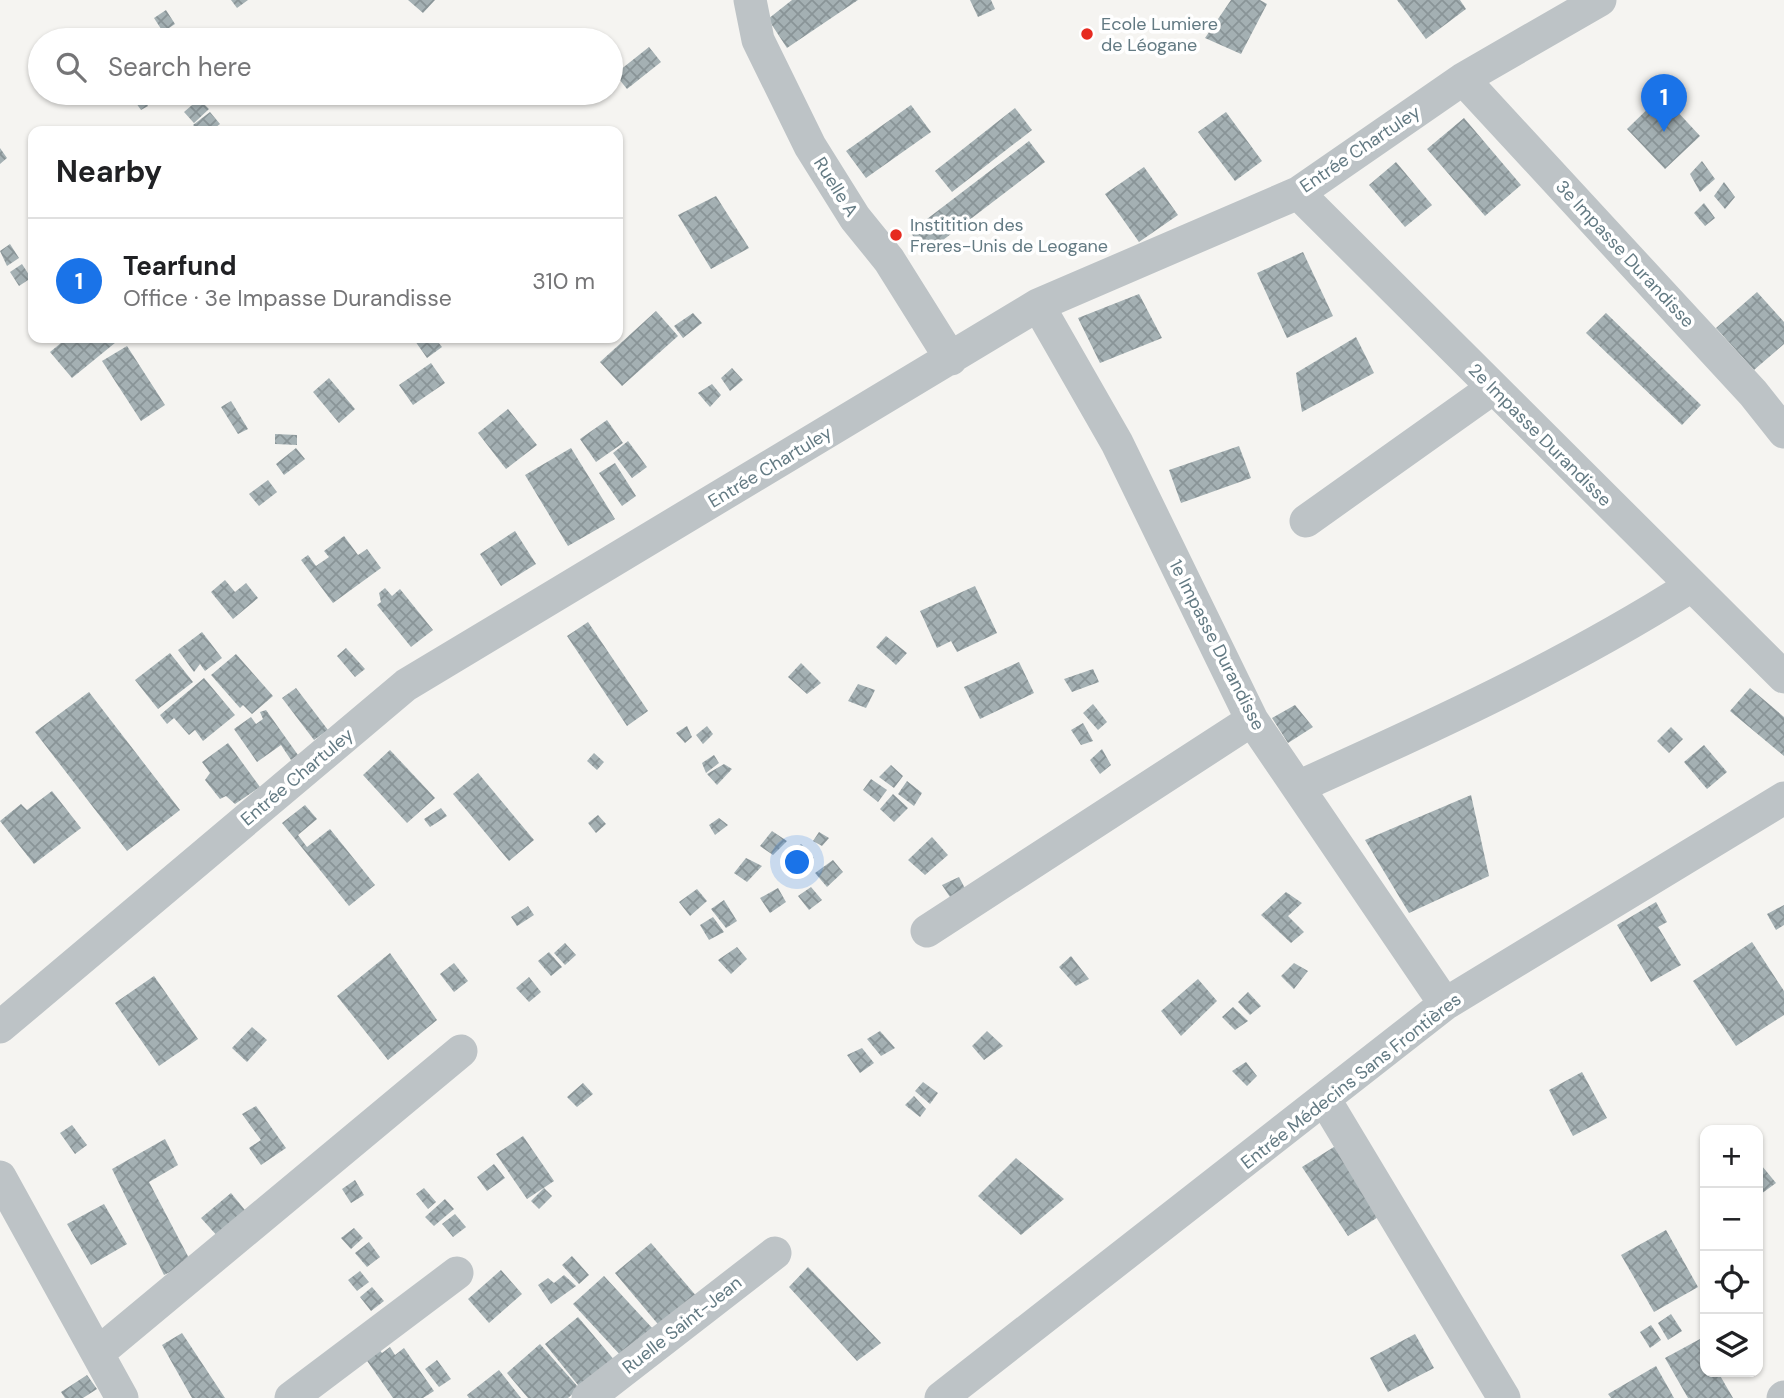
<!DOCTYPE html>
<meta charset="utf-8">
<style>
body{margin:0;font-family:"DM Sans",sans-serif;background:#f6f6f6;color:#202124}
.controls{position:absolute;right:21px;bottom:21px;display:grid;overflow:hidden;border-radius:14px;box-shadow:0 2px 5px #0004}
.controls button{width:63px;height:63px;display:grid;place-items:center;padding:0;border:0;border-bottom:2px solid #e0e0e0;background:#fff;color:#202124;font:35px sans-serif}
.you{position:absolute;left:798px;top:863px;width:24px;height:24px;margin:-18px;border:5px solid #fff;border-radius:50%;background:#1a73e8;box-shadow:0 0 0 10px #1a73e833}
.badge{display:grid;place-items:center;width:46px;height:46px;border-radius:50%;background:#1a73e8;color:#fff;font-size:23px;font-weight:700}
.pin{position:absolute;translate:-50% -58px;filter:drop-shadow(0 2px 4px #0008)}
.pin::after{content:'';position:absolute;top:37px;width:24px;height:21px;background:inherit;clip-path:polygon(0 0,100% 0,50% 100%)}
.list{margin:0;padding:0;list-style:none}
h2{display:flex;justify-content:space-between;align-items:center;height:91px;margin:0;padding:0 28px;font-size:30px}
h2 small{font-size:23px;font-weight:400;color:#757577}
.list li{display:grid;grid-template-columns:46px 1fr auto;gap:21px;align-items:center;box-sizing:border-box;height:126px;padding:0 28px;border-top:2px solid #e0e0e0}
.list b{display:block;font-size:26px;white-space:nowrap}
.list p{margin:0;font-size:23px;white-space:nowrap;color:#757577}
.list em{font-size:23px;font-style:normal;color:#757577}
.icon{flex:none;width:38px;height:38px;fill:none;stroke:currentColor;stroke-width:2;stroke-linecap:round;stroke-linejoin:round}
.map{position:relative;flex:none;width:1784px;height:1398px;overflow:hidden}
.search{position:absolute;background:#fff;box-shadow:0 2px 5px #0004;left:28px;top:28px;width:595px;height:77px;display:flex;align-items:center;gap:18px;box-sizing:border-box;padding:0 24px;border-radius:38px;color:#757577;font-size:26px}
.panel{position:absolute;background:#fff;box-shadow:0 2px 5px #0004;left:28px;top:126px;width:595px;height:217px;border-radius:14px}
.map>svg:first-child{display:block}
</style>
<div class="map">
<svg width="1784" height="1398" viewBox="0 0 1784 1398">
<defs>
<pattern id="building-cross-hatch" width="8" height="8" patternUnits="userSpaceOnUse" patternTransform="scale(1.75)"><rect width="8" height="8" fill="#a4b0b3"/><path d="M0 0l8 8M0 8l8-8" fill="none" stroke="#899497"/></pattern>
</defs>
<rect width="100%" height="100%" fill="#f5f4f1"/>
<path fill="url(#building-cross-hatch)" d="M231 0H248L237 8Z
M408 0H435L423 13Z
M792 0H858L787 48 768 19Z
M970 0H991L995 9 978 17Z
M1231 0H1260L1267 4 1241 54 1205 38Z
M1397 0H1460L1466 9 1426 39Z
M166 10 175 24 163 32 154 18Z
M649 47 661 62 627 89 615 74Z
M139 93 148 106 141 110 131 96Z
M1662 95 1700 136 1665 169 1627 129Z
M199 99 209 109 194 123 184 112Z
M911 105 931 132 866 178 846 151Z
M1015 108 1032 130 952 192 935 171Z
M210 112 220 124 211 131H198L193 125Z
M1226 112 1262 161 1235 181 1198 132Z
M1464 118 1521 185 1485 216 1427 149Z
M1029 141 1045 162 926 253 910 232Z
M0 148 7 158 0 164Z
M1702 161 1715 179 1700 192 1690 174Z
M1396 162 1432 205 1405 227 1369 185Z
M1144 167 1178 215 1139 242 1105 194Z
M1724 182 1735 197 1725 209 1714 196Z
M716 196 749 248 711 269 678 215Z
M1704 203 1715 218 1705 226 1694 213Z
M10 244 19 258 7 266 0 251Z
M1303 252 1333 316 1287 338 1257 273Z
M22 264 31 278 19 286 10 272Z
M1757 292 1784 322V344L1754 370 1716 328Z
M1139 294 1162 338 1100 363 1078 318Z
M656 311 678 336 622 386 600 362Z
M693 313 702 323 683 338 674 326Z
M1606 313 1701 405 1682 425 1586 333Z
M1356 337 1374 373 1302 412 1296 373Z
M67 338H121L72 378 50 352Z
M420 338H435L442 347 427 358 415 341Z
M127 346 165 405 141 421 102 361Z
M431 363 445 383 413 405 399 385Z
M732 368 743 380 730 391 721 378Z
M329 378 355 409 339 423 313 392Z
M712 384 721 395 710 407 698 393Z
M231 401 248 429 238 434 221 407Z
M508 409 537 445 506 469 478 433Z
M607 420 623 443 596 462 580 439Z
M275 434 297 435V445L275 444Z
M628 441 647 467 632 478 613 453Z
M1239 446 1251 478 1181 503 1169 470Z
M296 448 305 459 284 475 276 464Z
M571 448 615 519 568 546 525 475Z
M615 463 636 496 622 506 599 473Z
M268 480 277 492 259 506 249 494Z
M515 531 536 564 501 586 480 554Z
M344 536 358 555 367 549 381 568 333 603 301 560 308 555 316 566 329 557 324 551Z
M225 580 235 592 246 583 258 598 233 619 211 592Z
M975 586 997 633 957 652 951 641 937 648 920 611Z
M385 588 392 596 400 589 433 630 411 647 377 605 381 602 379 593Z
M588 622 648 711 627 726 567 636Z
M202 632 222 658 205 671 200 664 194 672 178 650Z
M886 636 907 653 896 665 876 647Z
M346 648 365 669 355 677 337 656Z
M170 653 193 682 158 709 135 680Z
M236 654 273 696 252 714 243 705 240 708 211 675Z
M1019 662 1034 693 980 719 964 687Z
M801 663 821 683 807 694 788 677Z
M1093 669 1099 682 1072 692 1064 679Z
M204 678 235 715 203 741 195 730 189 735 174 718 167 724 160 715Z
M858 684 875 690 866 708 848 701Z
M296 688 328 730 314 740 282 698Z
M1750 688 1784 717V756L1730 711Z
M89 692 180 810 127 851 35 732Z
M1093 704 1107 722 1098 730 1083 713Z
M1295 705 1313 727 1288 743 1272 718Z
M266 710 298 755 291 760 281 745 257 762 234 729 251 717 256 724 263 719 260 712Z
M1083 723 1093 741 1081 745 1071 730Z
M687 726 692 737 685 743 676 733Z
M707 726 713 734 703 744 696 735Z
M1671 727 1683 739 1669 753 1657 741Z
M228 743 260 787 235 804 226 796 220 799 205 780 210 773 202 762Z
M1704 745 1727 772 1707 789 1684 762Z
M1102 749 1111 765 1100 774 1090 760Z
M390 750 435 798 407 823 363 775Z
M594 753 604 762 597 770 587 761Z
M714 755 719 763 706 773 702 763Z
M724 764 732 769 717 785 707 774Z
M891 765 903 776 894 788 879 777Z
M478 773 534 840 509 861 453 794Z
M871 779 887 790 878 802 863 790Z
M907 781 922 793 914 806 898 794Z
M52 791 81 828 34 864 0 821 21 804 27 810Z
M893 794 908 808 894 822 880 809Z
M1471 795 1489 876 1409 913 1365 840Z
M305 805 317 819 298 835 307 847 330 829 375 885 349 906 282 823Z
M441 808 447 816 430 827 424 819Z
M598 815 606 824 596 833 588 823Z
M719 818 728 825 715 835 709 825Z
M772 831 787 841 773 855 760 846Z
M819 832 829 838 822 846 813 841Z
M932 837 948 855 925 875 908 860Z
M801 844 814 858 801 868 790 854Z
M746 858 762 866 747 882 734 873Z
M833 860 843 872 827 887 815 873Z
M959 877 969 896 954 903 942 885Z
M811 887 822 900 809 910 798 896Z
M778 888 786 902 770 913 760 898Z
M697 889 707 901 690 916 679 902Z
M1286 892 1302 903 1288 916 1304 932 1291 943 1261 915Z
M724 900 737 921 726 928 711 909Z
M1656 902 1667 922 1658 927 1681 965 1651 982 1617 925Z
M1784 905V925L1776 930 1767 914Z
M528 906 534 915 517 926 511 917Z
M713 917 724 932 709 940 700 925Z
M1752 942 1784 991V1015L1736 1046 1693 981Z
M565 943 576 955 565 965 554 953Z
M737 947 747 959 731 974 718 960Z
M549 952 562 967 551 976 538 961Z
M390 953 437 1020 388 1060 337 996Z
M1071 956 1089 979 1076 986 1059 967Z
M454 963 468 981 454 992 440 974Z
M1294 963 1308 971 1294 989 1281 976Z
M154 976 198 1039 159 1066 115 1003Z
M529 977 541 992 529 1002 516 988Z
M1198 979 1217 1001 1181 1036 1161 1011Z
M1248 992 1261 1006 1250 1015 1238 1002Z
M1233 1007 1248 1021 1235 1030 1222 1017Z
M252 1027 267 1040 247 1062 232 1048Z
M880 1031 895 1048 881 1056 867 1039Z
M987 1031 1003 1046 984 1060 972 1046Z
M862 1048 874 1063 860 1073 847 1055Z
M1246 1062 1257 1076 1247 1086 1232 1071Z
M1582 1072 1607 1118 1573 1136 1549 1090Z
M923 1082 938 1093 930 1104 915 1091Z
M583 1083 593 1094 577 1107 567 1097Z
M914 1096 926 1109 920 1117 905 1105Z
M256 1106 286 1148 261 1165 249 1148 261 1140 242 1114Z
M72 1125 87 1145 75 1154 60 1133Z
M523 1136 554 1181 527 1199 496 1154Z
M165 1139 178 1165 149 1182 191 1262 164 1275 112 1169Z
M1337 1145 1383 1214 1348 1236 1302 1167Z
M1016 1158 1064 1199 1021 1235 978 1196Z
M494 1164 505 1178 487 1191 477 1177Z
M1762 1166 1776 1183 1761 1194 1758 1190V1170Z
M355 1180 364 1195 351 1203 342 1189Z
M424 1188 436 1202 428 1209 416 1194Z
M544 1188 552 1196 539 1209 531 1201Z
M231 1193 249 1215 220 1239 201 1218Z
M445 1199 454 1209 434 1226 425 1217Z
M104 1204 127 1244 91 1265 67 1224Z
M455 1214 466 1227 453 1237 442 1224Z
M354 1228 363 1238 351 1249 341 1238Z
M1666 1230 1698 1287 1654 1312 1621 1255Z
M369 1242 380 1257 367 1267 355 1253Z
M651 1243 698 1298 662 1329 615 1273Z
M572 1256 589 1275 579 1284 562 1265Z
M808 1267 881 1343 857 1361 789 1287Z
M501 1270 522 1294 489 1323 468 1299Z
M360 1271 369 1282 357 1291 348 1280Z
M564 1275 576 1286 551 1304 538 1285 548 1278 554 1283Z
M604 1276 654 1330 623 1358 573 1304Z
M372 1287 384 1301 371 1311 360 1297Z
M1671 1314 1682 1331 1668 1340 1658 1323Z
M578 1317 616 1362 582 1390 545 1344Z
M1651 1325 1661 1340 1650 1348 1640 1332Z
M182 1333 225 1398H192L162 1345Z
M1415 1334 1434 1368 1388 1392 1370 1358Z
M1700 1339 1705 1349V1372H1718L1733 1398H1688L1665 1358Z
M540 1344 579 1388 568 1398H528L507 1373Z
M376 1346 382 1353 390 1347 395 1355 404 1348 434 1391 423 1398H393L363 1355Z
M437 1360 451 1379 439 1387 425 1369Z
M1656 1366 1674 1398H1611L1608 1394Z
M499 1370 521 1398H469L467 1395Z
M87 1375 97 1389 83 1398H65L61 1392Z"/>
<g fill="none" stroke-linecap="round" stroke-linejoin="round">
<path stroke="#bdc3c6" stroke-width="33" d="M750 0 758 40 810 146 855 218 889 260 951 359
M1463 79 1753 393 1784 432
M1298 193 1784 677
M1038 305 1117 443 1252 720 1445 1004
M1306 521 1493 388
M1298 787C1434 726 1565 666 1691 586
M927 931 1252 720
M0 1027 406 685 1038 305 1298 193 1463 79 1600 0
M1325 1100 1504 1398
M0 1177 122 1398
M98 1353 461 1051
M291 1398 457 1273
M588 1398 775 1253
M941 1398 1445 1004 1784 798
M1783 1398 1784 1397"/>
</g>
<g fill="#e62b20" stroke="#fff" stroke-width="2.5">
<circle cx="1087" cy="34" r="7"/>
<circle cx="896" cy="235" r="7"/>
</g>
<g text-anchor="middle" stroke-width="7" stroke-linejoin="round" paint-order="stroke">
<g font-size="18" fill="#637a83" stroke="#fff" text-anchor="start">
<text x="1101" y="30">Ecole Lumiere<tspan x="1101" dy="21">de Léogane</tspan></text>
<text x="910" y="231">Institition des<tspan x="910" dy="21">Freres-Unis de Leogane</tspan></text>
</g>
<g font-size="18" fill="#637a83" stroke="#fff">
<text transform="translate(1360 149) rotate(-34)" y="6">Entrée Chartuley</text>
<text transform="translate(836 187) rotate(58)" y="6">Ruelle A</text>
<text transform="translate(1625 254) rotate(47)" y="6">3e Impasse Durandisse</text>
<text transform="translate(1540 435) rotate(45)" y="6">2e Impasse Durandisse</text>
<text transform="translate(770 467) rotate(-31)" y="6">Entrée Chartuley</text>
<text transform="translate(1217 645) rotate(63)" y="6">1e Impasse Durandisse</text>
<text transform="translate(297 777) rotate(-40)" y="6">Entrée Chartuley</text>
<text transform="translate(1351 1081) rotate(-38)" y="6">Entrée Médecins Sans Frontières</text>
<text transform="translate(682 1325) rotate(-38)" y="6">Ruelle Saint-Jean</text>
</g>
</g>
</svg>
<div class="controls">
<button>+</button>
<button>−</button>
<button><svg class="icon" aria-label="locate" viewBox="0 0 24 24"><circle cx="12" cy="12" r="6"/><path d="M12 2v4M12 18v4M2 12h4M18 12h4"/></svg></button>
<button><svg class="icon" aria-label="layers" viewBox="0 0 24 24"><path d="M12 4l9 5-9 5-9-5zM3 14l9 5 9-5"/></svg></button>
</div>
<div class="you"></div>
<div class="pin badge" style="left:1664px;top:132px">1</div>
<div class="search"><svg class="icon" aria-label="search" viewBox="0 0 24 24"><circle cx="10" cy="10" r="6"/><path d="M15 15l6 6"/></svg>Search here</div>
<section class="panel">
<h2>Nearby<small></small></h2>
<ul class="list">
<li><span class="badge">1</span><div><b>Tearfund</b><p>Office · 3e Impasse Durandisse</p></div><em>310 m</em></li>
</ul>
</section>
</div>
